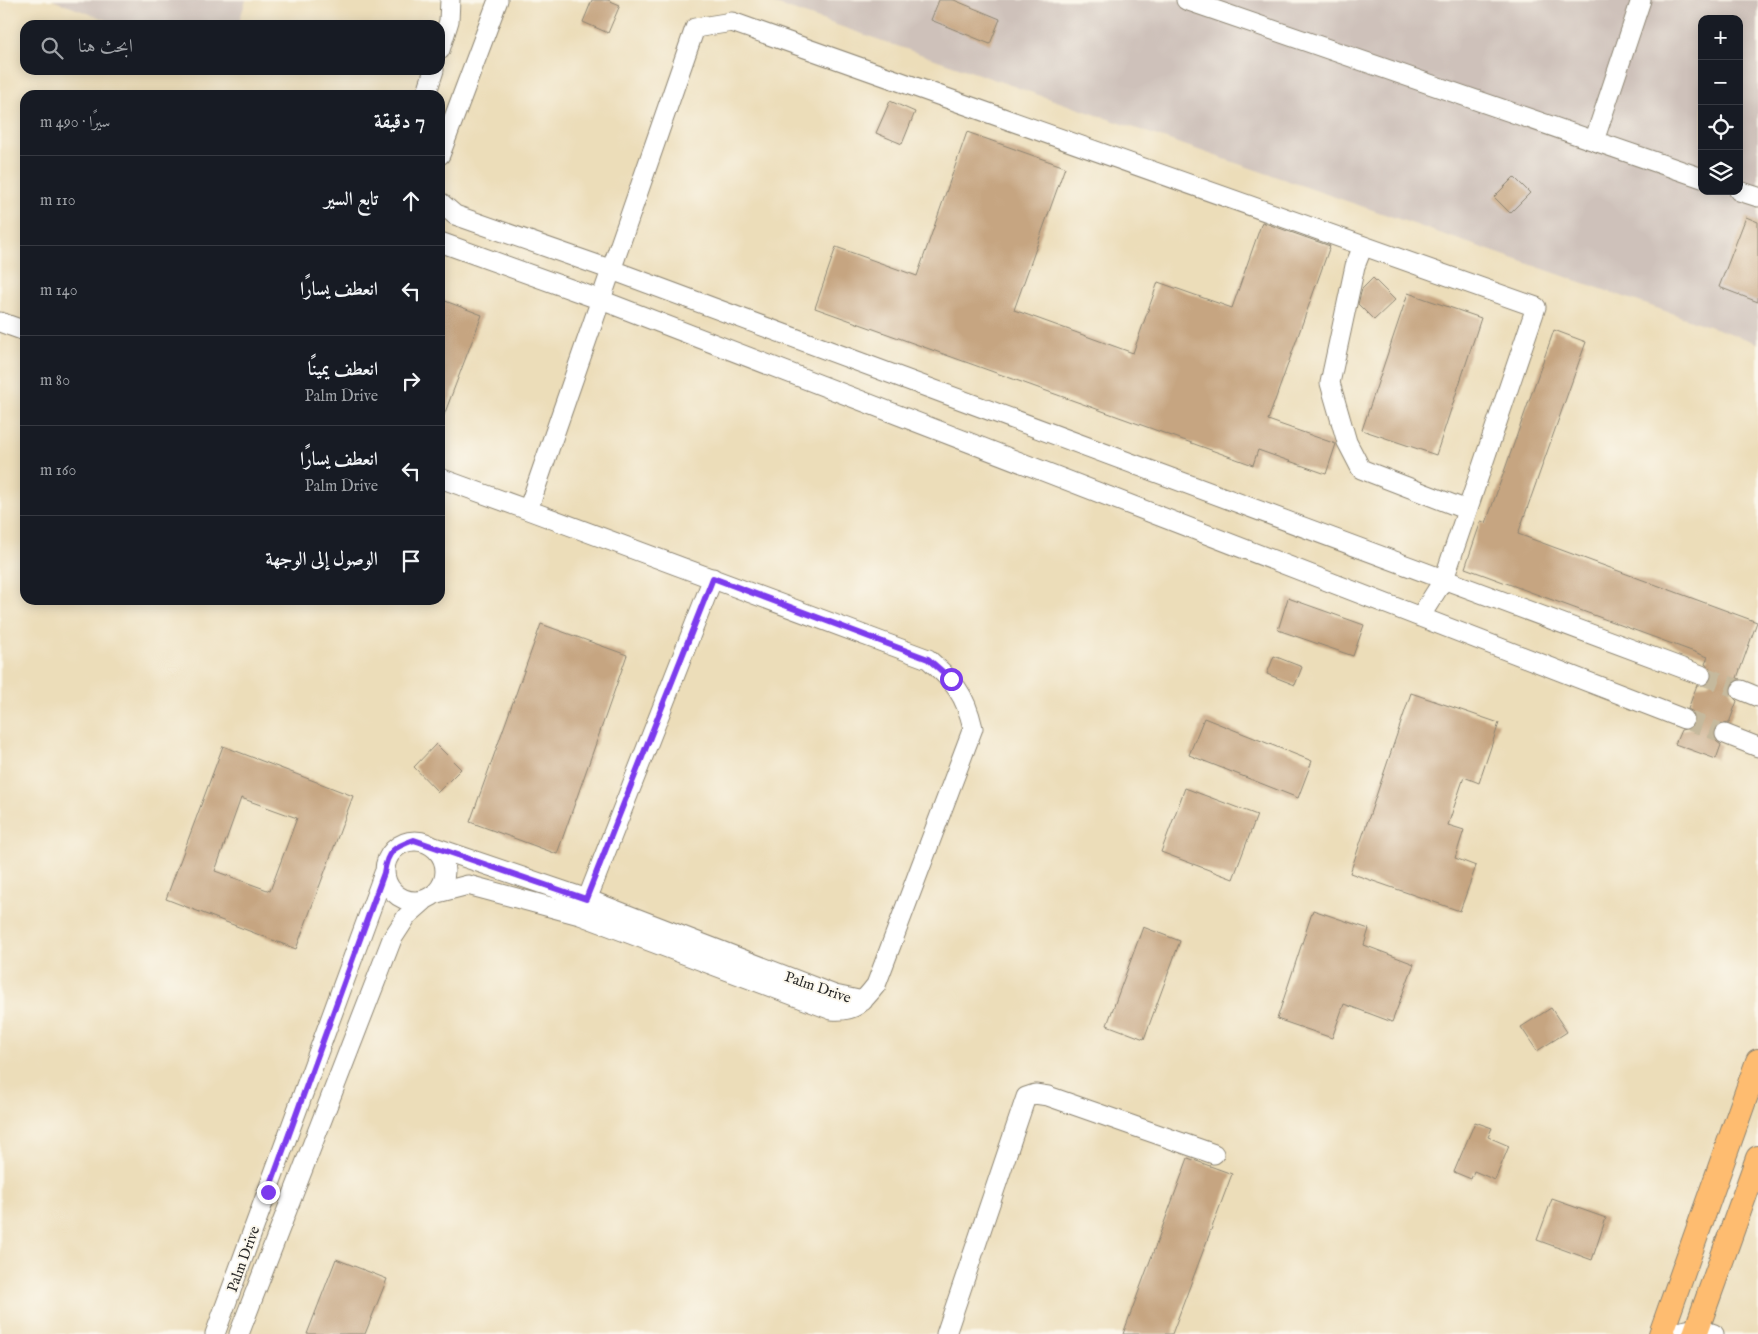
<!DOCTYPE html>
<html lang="ar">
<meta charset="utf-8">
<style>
body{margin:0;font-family:"IM FELL English",Amiri,serif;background:#242831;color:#f1f3f6;direction:rtl}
.controls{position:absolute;right:15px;top:15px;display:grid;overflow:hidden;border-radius:10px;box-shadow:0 2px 12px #0003}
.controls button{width:45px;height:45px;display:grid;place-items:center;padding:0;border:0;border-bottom:1px solid #363941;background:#171b24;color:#f1f3f6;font:25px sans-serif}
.stop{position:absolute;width:15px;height:15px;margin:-11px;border:4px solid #7c3aed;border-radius:50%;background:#fff}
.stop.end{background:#7c3aed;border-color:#fff;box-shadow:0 1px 5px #0008}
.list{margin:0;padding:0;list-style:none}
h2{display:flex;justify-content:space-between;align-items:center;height:65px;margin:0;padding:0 20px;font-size:21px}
h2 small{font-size:16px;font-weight:400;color:#9ea1a6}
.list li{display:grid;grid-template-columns:32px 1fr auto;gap:15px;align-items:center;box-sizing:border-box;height:90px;padding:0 20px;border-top:1px solid #363941}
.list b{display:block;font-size:19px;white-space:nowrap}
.list p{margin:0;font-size:16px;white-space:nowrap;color:#9ea1a6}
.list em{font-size:16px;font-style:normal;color:#9ea1a6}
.icon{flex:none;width:28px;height:28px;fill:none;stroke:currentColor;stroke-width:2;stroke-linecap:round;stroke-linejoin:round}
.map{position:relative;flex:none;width:1758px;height:1334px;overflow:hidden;direction:ltr}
.search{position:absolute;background:#171b24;box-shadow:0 2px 12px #0003;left:20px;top:20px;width:425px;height:55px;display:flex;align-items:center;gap:12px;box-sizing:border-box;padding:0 18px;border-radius:15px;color:#9ea1a6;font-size:19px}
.panel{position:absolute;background:#171b24;box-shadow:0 2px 12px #0003;left:20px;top:90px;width:425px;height:515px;border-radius:15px;direction:rtl}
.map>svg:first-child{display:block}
</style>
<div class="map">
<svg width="1758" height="1334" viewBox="0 0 1758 1334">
<rect width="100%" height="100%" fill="#fbf7ec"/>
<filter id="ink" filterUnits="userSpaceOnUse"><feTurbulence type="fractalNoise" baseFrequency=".02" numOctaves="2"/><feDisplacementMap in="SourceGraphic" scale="10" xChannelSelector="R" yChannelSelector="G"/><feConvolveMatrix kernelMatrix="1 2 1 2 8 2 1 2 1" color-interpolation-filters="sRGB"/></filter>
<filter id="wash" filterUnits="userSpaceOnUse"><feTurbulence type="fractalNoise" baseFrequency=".0096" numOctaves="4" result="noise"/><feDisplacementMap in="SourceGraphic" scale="20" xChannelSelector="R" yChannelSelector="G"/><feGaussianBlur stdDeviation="1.12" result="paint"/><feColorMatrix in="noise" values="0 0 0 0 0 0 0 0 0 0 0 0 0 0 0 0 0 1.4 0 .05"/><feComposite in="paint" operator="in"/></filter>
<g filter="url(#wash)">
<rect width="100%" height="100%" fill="#ecddb9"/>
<path fill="#cec1ba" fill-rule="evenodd" d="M52 0H246L238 25H120Z
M764 0H1758V343ZM1702 19H1739V191H1702Z"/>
<g id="blocks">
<path fill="#c6a581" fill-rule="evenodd" d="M592 0H608L620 5 608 33 583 22Z
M939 0H954L1000 19 990 44 931 20Z
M890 101 915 112 902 144 876 133Z
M967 132 1065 167 1014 310 1133 353 1158 282 1232 308 1262 222 1330 246 1268 420 1336 444 1326 474 1258 450 1253 465 815 308 836 247 917 276Z
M1514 177 1530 193 1510 213 1494 197Z
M1746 217 1758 222V302L1719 287Z
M1373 278 1395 300 1374 320 1358 304 1362 289Z
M1408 293 1481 318 1436 455 1362 430Z
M440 299 482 315 441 423H440Z
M1554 330 1586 342 1518 534 1757 622 1737 678 1740 679 1735 681 1730 686 1732 696 1737 701 1729 723 1718 725 1714 730 1716 741 1721 745 1716 759 1675 744 1681 730 1691 728 1695 723 1693 712 1688 709 1697 685 1708 684 1712 678 1710 668 1705 664 1708 657 1465 568 1481 521 1486 523Z
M1288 598 1364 625 1353 656 1278 630Z
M541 624 627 655 557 854 470 822Z
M1274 656 1302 667 1295 685 1267 674Z
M1411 693 1499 723 1479 783 1464 777 1448 825 1464 830 1455 858 1476 866 1460 911 1350 873Z
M1204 718 1312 761 1298 798 1189 755Z
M436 744 461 769 438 792 414 767Z
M223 746 353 796 296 949 166 899ZM241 798 297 818 270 891 215 871Z
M1185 788 1257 815 1233 879 1161 852Z
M1313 910 1369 929 1364 945 1414 964 1392 1022 1344 1004 1332 1038 1277 1019Z
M1143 927 1180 941 1144 1039 1107 1025Z
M1551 1008 1567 1032 1537 1051 1521 1027Z
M1475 1122 1492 1128 1488 1137 1509 1146 1495 1180 1474 1171 1471 1179 1454 1172Z
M1188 1158 1232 1174 1172 1334H1123Z
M1552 1199 1606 1218 1592 1260 1537 1240Z
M336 1259 387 1279 365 1334H307Z"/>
</g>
</g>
<g filter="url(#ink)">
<use href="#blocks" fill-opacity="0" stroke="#8c8472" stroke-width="1"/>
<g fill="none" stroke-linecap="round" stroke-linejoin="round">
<path stroke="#c5b99d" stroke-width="19" stroke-dasharray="19 9" stroke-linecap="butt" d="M1701 675 1741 690
M1684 719 1725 734"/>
<defs>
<path id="minor" d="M1186 0 1702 178
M440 50 449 21 450 0
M426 95 434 70
M1594 141 1641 0
M440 155 498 0
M1739 191 1758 197
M440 202 455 215 612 270 1701 675
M440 242 601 300 1684 719
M1363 246 1355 266 1330 383 1347 442 1361 469 1467 510
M0 322 25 331
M440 478 528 510 695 28 732 22 1536 307 1444 579 1420 617
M1741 690 1758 697
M1725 734 1758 747
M385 871a30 30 0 1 1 60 0a30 30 0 1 1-60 0Z
M434 847 587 899 835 995 863 1001
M437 893 468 885 580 915 832 1010C855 1012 862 1003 876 985L973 728C965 693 954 682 928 659L528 510
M583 910 713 578
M215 1334 384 873
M239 1334 392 939 407 916 424 901
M946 1334 1026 1097 1035 1094 1048 1096 1214 1154
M1665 1334 1697 1328 1714 1334"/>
<path id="major" d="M1661 1334 1758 1061
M1695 1334 1758 1158"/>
</defs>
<use href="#minor" stroke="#8c8472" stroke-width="21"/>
<use href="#major" stroke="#8c8472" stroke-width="26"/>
<use href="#minor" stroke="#fff" stroke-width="19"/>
<use href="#major" stroke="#febc70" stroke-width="24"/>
</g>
</g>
<g fill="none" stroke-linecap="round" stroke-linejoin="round" filter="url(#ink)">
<path stroke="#7c3aed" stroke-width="6" d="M268 1192 384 873C387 851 394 847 414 840L586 899 713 578 928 659 951 679"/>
</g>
<g text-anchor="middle" stroke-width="4" stroke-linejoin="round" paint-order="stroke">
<g font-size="15" fill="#2b2b2b" stroke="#fbf7ec">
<text transform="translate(818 987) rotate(19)" y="5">Palm Drive</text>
<text transform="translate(243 1259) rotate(-70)" y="5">Palm Drive</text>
</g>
</g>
</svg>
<div class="controls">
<button>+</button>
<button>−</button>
<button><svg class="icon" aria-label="locate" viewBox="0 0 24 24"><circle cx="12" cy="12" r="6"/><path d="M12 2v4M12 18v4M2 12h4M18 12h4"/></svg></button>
<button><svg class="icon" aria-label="layers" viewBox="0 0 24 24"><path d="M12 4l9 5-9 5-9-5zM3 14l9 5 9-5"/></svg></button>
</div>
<div class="stop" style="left:951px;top:679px"></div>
<div class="stop end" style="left:268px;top:1192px"></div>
<div class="search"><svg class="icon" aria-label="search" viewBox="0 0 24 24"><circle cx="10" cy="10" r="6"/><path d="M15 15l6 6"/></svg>ابحث هنا</div>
<section class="panel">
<h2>7 دقيقة<small>سيرًا · 490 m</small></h2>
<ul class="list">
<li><svg class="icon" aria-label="ahead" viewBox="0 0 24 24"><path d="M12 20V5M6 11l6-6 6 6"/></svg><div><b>تابع السير</b></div><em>110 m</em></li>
<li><svg class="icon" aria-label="left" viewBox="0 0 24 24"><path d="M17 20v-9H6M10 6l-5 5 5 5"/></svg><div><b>انعطف يسارًا</b></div><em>140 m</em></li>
<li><svg class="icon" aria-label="right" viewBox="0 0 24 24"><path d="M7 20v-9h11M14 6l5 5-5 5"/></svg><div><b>انعطف يمينًا</b><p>Palm Drive</p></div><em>80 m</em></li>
<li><svg class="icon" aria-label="left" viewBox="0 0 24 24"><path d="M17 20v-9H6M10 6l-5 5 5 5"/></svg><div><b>انعطف يسارًا</b><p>Palm Drive</p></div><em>160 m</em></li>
<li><svg class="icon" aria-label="arrive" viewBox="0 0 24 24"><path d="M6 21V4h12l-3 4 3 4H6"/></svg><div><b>الوصول إلى الوجهة</b></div></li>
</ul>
</section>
</div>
